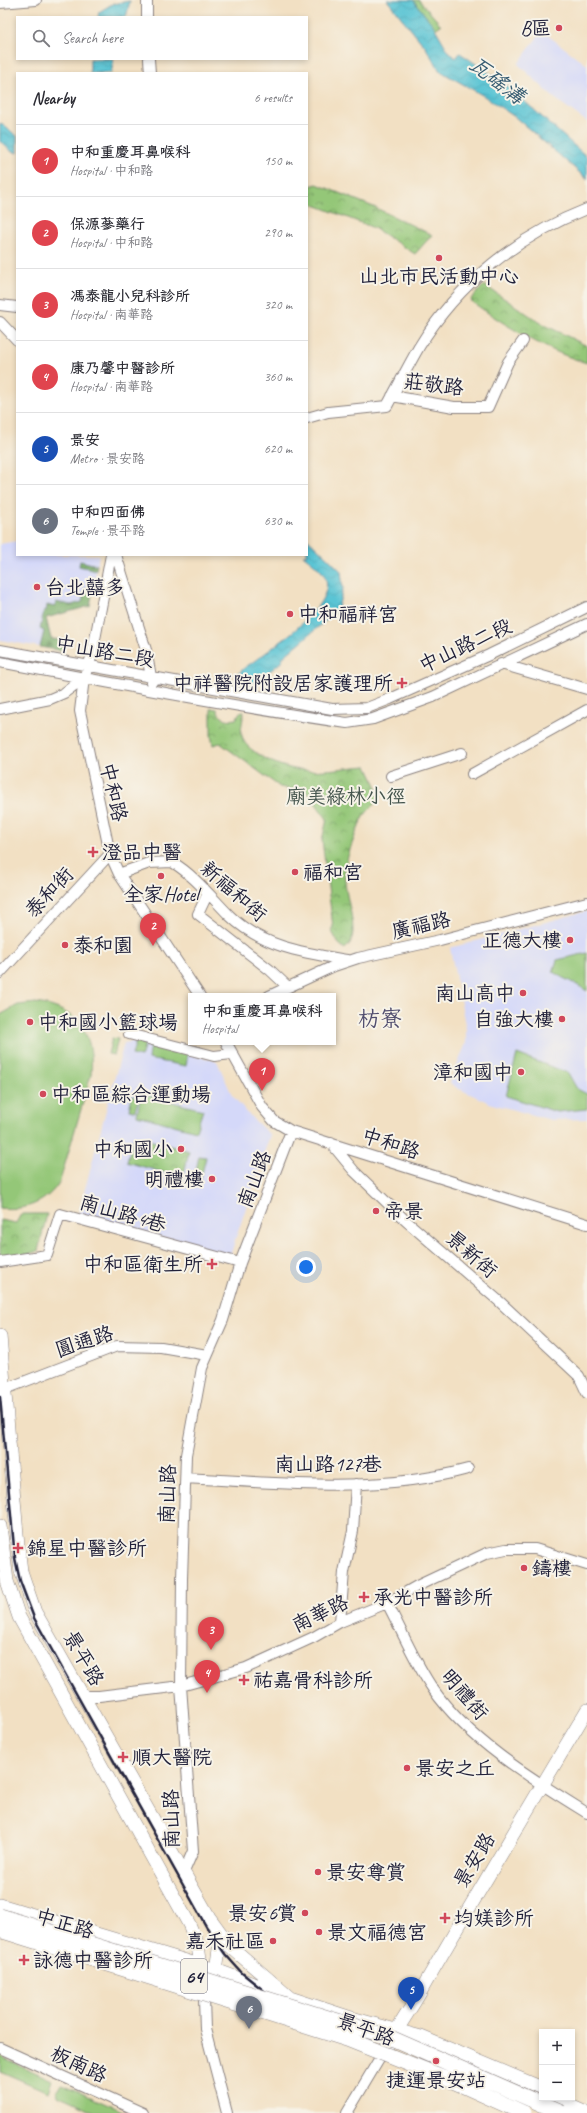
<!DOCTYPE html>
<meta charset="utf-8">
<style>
body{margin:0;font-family:Caveat,"LXGW WenKai TC",sans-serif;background:#f2f2f3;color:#2b2b33}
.controls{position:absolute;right:12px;bottom:12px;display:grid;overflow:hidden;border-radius:0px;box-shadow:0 2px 6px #0003}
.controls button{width:36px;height:36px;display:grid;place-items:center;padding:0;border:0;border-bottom:1px solid #e1e1e2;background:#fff;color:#2b2b33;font:20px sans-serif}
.you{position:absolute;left:306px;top:1267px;width:14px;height:14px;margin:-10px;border:3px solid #fff;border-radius:50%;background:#1a73e8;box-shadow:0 0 0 6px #1a73e833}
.badge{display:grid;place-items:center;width:26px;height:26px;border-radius:50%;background:#0f766e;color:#fff;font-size:13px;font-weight:700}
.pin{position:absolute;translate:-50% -33px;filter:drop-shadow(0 1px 2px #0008)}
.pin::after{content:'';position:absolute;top:21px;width:14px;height:12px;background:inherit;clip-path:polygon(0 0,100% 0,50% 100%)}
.popup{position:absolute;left:188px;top:993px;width:148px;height:52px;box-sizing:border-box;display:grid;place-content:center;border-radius:0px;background:#fff;filter:drop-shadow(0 1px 3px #0005);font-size:13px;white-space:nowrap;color:#7c7c81}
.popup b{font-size:15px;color:#2b2b33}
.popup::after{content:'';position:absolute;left:50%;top:100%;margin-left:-8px;border:8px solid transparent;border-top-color:#fff}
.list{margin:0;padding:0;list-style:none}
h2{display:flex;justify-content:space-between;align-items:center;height:52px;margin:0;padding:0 16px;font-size:17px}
h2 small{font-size:13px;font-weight:400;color:#7c7c81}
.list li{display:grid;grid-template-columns:26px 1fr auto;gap:12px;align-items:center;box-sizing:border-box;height:72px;padding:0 16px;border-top:1px solid #e1e1e2}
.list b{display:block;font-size:15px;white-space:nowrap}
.list p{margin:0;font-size:13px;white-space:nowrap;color:#7c7c81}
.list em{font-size:13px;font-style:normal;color:#7c7c81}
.icon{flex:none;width:22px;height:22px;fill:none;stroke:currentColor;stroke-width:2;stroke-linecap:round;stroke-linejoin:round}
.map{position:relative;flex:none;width:587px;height:2113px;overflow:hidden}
.search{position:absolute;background:#fff;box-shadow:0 2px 6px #0003;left:16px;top:16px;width:292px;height:44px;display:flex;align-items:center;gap:10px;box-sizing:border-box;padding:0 14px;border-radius:0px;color:#7c7c81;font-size:15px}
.panel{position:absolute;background:#fff;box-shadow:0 2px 6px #0003;left:16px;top:72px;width:292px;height:484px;border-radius:0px}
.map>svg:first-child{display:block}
</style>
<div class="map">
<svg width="587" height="2113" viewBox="0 0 587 2113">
<defs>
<pattern id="forest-firs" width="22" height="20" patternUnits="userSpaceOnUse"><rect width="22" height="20" fill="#77ac68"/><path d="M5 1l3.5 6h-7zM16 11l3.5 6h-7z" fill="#618c57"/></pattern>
<pattern id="park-crowns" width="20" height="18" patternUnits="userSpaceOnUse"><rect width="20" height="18" fill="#94c778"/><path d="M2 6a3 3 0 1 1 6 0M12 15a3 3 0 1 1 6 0" fill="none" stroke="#78a164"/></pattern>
<pattern id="water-waves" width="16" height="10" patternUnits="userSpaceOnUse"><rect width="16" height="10" fill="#5ac4d4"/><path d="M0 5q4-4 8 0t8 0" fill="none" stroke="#4ea8b7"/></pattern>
</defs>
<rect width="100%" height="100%" fill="#f7f3e8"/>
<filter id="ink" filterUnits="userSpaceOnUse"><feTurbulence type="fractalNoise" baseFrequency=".025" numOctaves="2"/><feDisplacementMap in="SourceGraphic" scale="8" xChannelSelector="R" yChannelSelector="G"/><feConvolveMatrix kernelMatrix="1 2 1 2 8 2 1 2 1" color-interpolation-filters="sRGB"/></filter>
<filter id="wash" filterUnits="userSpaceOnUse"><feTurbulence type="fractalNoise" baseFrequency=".012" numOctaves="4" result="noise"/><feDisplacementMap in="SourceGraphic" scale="16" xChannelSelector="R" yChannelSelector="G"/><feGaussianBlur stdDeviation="0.9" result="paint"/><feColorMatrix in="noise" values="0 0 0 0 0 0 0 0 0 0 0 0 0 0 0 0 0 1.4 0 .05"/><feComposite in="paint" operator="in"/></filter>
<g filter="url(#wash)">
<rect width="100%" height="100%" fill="#f2e0c3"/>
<path fill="#d4d8f9" d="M542 31 587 65V122L553 97 518 64Z
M17 541V555H99L90 606 46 618 51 639 65 640 63 651 0 640V544Z
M587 911V1119L551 1120 492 1104 457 1088 450 1083 466 1043V1029L450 948Z
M136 1041 217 1061 232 1095 252 1118 270 1135 230 1256 78 1215 124 1043Z"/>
<path fill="#94c778" stroke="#5b745a" d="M587 953V991C576 983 565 980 553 972L557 960Z
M36 1003C78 1009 95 1034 91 1075L60 1181C47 1203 25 1211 0 1208V1015L18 1005Z
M150 1044 188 1053 186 1066 148 1059Z
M517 1054 568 1073 577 1089 587 1094V1109L557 1112 506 1096Z
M141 1094 203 1110 196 1131 137 1115Z
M132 1096 139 1097 135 1111 129 1110Z
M0 2056 52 2080 48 2092 0 2071Z
M61 2084 64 2085 126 2113H97L58 2095 57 2091Z"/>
<path fill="url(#forest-firs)" stroke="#4c6752" d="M80 561 97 565 96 570 79 566Z
M85 588 93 589 90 606 46 618 51 639 65 640 63 651 40 647 44 631 40 629 44 610 46 611 47 605 55 607 56 602 71 605 82 602Z"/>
<path fill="url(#park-crowns)" stroke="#5b745a" d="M413 0H419L441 25 435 29Z
M317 184 376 208 432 235 415 254 374 228 307 202V187Z
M484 285 541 323 587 346V363C546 351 508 327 472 302L471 299Z
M211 708 217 709C219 718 227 721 236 719L240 712H244C243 719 240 730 242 736 244 745 251 749 258 754 296 779 325 769 367 766L381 796C376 804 368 810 363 817 358 826 346 859 345 869 342 892 357 920 352 939 351 943 348 946 345 949L339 944 331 930 333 927 322 840 327 819 308 793 280 787 220 743 213 745 211 735Z
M112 1038 118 1039 114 1055 108 1054Z
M136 1041 145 1044 141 1057 132 1055Z
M134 1136 189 1151 183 1178 127 1162Z
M199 1156 206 1157 200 1181 194 1180Z
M21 1214H47L38 1251 7 1260 0 1258V1220L16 1223Z"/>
<path fill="url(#water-waves)" stroke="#3e7388" d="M387 0H413L433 25 450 54 456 58 460 53 505 84 587 157V179L515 117 484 96 440 71 426 48Z
M130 1 126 17H98L99 12 112 4Z
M90 59H114L111 73H90Z
M0 123 17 136V153L11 151 0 141Z
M307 538 341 571 343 589 337 611 282 658 283 661 251 685 235 682 236 677 243 669C262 655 339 606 325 577 322 569 310 561 303 555H307Z"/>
</g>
<g filter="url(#ink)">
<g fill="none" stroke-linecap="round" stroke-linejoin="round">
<defs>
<path id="minor" d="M147 0V17
M0 3 36 0
M149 59 150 73
M0 305 17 307
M0 322 17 340
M392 396 454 407H488L508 362 523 341
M307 418 328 412 387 406C398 386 408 366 419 347 458 283 518 236 587 209
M111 555 92 655 84 678 80 711 110 854 119 874 200 996
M116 555 146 650 152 682
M0 650 332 709 367 708 390 699 489 655 587 607
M0 662C115 684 231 706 347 723L373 719 433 697 587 624
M501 664 587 689
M0 709 50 699 64 693 84 678
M472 774 587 710
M391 776 462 753
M119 874 149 863 172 862C194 875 212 898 230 916 262 947 305 953 347 960
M208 893 198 914 270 970 287 986
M0 973 110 854
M269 996 334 966 358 958 440 940 587 902
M129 1034 214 1056 232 1054
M226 1042 262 1107 274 1121 291 1131 587 1224
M331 1143 354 1171 405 1220 500 1302 579 1376 587 1393
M0 1262 47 1255 60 1214 240 1263
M0 1391 117 1346 161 1347 207 1355
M186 1478C279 1483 376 1494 468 1469
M387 1603C402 1631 415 1663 433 1689 469 1741 534 1780 587 1813
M340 1622 344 1572 353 1531 356 1484
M83 1696H99L181 1686 246 1668 314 1637 340 1622 387 1603 417 1586 487 1553 506 1549H535L587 1565
M183 1874 193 1851 181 1686 182 1579 186 1455 202 1368 223 1320 240 1263 291 1131
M204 1999 205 2029 227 2113
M0 2048 143 2113
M347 2113 381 2056"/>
<path id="major" d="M0 1336 18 1546 21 1571 35 1612 209 1917 230 1946 290 1998
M0 1526 7 1581 19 1617 189 1924 198 1946 202 1973
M0 1905 216 1970 290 1998 348 2017 421 2037 542 2088
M213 1977 216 1970 221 1936
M381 2056C394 2033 409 2012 422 1989 476 1895 532 1803 587 1710"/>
<path id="highway" d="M550 2098 584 2113"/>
</defs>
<use href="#minor" stroke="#8a817f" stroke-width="12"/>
<use href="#major" stroke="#8a817f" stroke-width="14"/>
<use href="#highway" stroke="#8a817f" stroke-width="16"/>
<use href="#minor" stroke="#fff" stroke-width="10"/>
<use href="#major" stroke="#fff" stroke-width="13"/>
<use href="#highway" stroke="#fff" stroke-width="15"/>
<path stroke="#22223b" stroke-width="2.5" d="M0 1397 15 1558 20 1581 34 1618 207 1928 225 1954 242 1973 268 1994 296 2010 402 2047 547 2113"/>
<defs>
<path id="highway-bridge" d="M0 1916 389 2037 562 2113
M0 1930 347 2039 455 2082 524 2113"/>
</defs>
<use href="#highway-bridge" stroke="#8a817f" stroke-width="16" stroke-linecap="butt"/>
<use href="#highway-bridge" stroke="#fff" stroke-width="15"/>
</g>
</g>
<g fill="#d1495b" stroke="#f7f3e8" stroke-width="1.5">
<circle cx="559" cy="28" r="4"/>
<circle cx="439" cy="258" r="4"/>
<circle cx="37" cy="587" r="4"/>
<circle cx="290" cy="614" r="4"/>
<path d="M400 677h4v4h4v4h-4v4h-4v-4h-4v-4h4z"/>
<path d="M91 846h4v4h4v4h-4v4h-4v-4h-4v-4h4z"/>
<circle cx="295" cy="872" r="4"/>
<circle cx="161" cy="876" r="4"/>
<circle cx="570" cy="940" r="4"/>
<circle cx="65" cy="945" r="4"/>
<circle cx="523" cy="993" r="4"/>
<circle cx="562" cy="1019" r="4"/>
<circle cx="30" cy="1022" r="4"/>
<circle cx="521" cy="1072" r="4"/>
<circle cx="43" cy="1094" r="4"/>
<circle cx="181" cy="1149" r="4"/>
<circle cx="212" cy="1179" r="4"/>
<circle cx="376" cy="1211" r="4"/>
<path d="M210 1258h4v4h4v4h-4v4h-4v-4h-4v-4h4z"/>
<path d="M16 1542h4v4h4v4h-4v4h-4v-4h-4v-4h4z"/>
<circle cx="524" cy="1568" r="4"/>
<path d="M362 1591h4v4h4v4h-4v4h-4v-4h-4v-4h4z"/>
<path d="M242 1674h4v4h4v4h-4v4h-4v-4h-4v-4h4z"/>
<path d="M121 1751h4v4h4v4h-4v4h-4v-4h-4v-4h4z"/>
<circle cx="407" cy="1768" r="4"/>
<circle cx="318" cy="1872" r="4"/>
<circle cx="305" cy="1913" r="4"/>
<path d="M443 1912h4v4h4v4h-4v4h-4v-4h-4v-4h4z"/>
<circle cx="319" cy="1932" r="4"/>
<circle cx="273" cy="1941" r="4"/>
<path d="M22 1954h4v4h4v4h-4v4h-4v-4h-4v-4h4z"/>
<circle cx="436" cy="2061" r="4"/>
</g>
<g text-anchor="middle" stroke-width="4" stroke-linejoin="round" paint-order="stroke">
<rect fill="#f7f3e8" stroke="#62616f" stroke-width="1" x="181" y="1959" width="26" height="34" rx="3"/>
<g font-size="19" font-weight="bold" fill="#22223b">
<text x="194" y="1983">64</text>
</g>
<g font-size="20" fill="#22223b" stroke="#f7f3e8" text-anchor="start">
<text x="551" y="35" text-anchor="end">B區</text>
<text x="439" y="283" text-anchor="middle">山北市民活動中心</text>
<text x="45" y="594">台北囍多</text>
<text x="298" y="621">中和福祥宮</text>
<text x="393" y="690" text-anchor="end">中祥醫院附設居家護理所</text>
<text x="102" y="859">澄品中醫</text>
<text x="303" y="879">福和宮</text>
<text x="161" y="901" text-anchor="middle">全家Hotel</text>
<text x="562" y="947" text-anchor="end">正德大樓</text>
<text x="73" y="952">泰和園</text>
<text x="515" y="1000" text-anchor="end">南山高中</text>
<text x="554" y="1026" text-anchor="end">自強大樓</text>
<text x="38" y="1029">中和國小籃球場</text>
<text x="513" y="1079" text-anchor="end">漳和國中</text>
<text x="51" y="1101">中和區綜合運動場</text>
<text x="173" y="1156" text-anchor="end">中和國小</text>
<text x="204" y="1186" text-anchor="end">明禮樓</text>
<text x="384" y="1218">帝景</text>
<text x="203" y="1271" text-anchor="end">中和區衛生所</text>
<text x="27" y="1555">錦星中醫診所</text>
<text x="532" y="1575">鑄樓</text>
<text x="373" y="1604">承光中醫診所</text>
<text x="253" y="1687">祐嘉骨科診所</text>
<text x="132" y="1764">順大醫院</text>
<text x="415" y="1775">景安之丘</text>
<text x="326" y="1879">景安尊賞</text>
<text x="297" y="1920" text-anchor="end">景安6賞</text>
<text x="454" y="1925">均媄診所</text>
<text x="327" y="1939">景文福德宮</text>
<text x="265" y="1948" text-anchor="end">嘉禾社區</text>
<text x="33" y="1967">詠德中醫診所</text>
<text x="436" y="2087" text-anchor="middle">捷運景安站</text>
</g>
<g font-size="20" fill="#22223b" stroke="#f7f3e8">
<text transform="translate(434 384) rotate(7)" y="7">莊敬路</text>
<text transform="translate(465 645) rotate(-25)" y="7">中山路二段</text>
<text transform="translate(105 651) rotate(10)" y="7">中山路二段</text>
<text transform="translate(114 792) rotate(77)" y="7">中和路</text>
<text transform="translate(234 891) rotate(41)" y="7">新福和街</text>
<text transform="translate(49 892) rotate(-47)" y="7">泰和街</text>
<text transform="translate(421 925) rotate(-13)" y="7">廣福路</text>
<text transform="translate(391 1143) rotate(18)" y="7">中和路</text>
<text transform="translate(254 1179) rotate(-69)" y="7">南山路</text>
<text transform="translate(123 1213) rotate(16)" y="7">南山路4巷</text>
<text transform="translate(472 1254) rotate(41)" y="7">景新街</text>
<text transform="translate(84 1341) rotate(-18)" y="7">圓通路</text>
<text x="328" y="1471">南山路127巷</text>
<text transform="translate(167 1494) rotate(-88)" y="7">南山路</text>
<text transform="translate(320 1613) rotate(-26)" y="7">南華路</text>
<text transform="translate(84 1658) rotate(60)" y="7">景平路</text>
<text transform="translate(465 1694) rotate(49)" y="7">明禮街</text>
<text transform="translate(171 1819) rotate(-91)" y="7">南山路</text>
<text transform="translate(474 1860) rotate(-59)" y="7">景安路</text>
<text transform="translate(65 1923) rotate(17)" y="7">中正路</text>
<text transform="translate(366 2029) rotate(20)" y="7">景平路</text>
<text transform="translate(79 2064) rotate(25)" y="7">板南路</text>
</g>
<g font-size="20" fill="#44544d" stroke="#f7f3e8">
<text x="346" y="803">廟美綠林小徑</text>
</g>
<g font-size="21" font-style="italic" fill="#365b71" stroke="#f7f3e8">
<text transform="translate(497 80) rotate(37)" y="7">瓦磘溝</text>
</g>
<g font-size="22" fill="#504d6e" stroke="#f7f3e8">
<text x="380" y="1026">枋寮</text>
</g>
</g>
</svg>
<div class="controls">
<button>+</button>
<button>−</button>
</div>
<div class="you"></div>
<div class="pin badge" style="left:262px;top:1091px;background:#e0444e">1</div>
<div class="popup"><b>中和重慶耳鼻喉科</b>Hospital</div>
<div class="pin badge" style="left:153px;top:946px;background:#e0444e">2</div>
<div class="pin badge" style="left:211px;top:1650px;background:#e0444e">3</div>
<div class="pin badge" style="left:207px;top:1693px;background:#e0444e">4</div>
<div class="pin badge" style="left:411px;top:2010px;background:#1a4fb4">5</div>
<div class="pin badge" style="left:249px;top:2029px;background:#6b7280">6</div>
<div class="search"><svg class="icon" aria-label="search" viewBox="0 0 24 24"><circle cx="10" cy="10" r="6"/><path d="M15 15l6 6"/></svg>Search here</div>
<section class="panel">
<h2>Nearby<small>6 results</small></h2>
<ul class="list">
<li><span class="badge" style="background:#e0444e">1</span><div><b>中和重慶耳鼻喉科</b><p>Hospital · 中和路</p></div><em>150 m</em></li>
<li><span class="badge" style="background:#e0444e">2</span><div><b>保源蔘藥行</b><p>Hospital · 中和路</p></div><em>290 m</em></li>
<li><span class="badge" style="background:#e0444e">3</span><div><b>馮泰龍小兒科診所</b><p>Hospital · 南華路</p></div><em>320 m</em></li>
<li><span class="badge" style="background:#e0444e">4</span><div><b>康乃馨中醫診所</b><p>Hospital · 南華路</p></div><em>360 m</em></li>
<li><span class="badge" style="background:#1a4fb4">5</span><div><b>景安</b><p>Metro · 景安路</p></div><em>620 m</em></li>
<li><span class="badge" style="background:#6b7280">6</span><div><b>中和四面佛</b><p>Temple · 景平路</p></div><em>630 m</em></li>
</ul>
</section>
</div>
